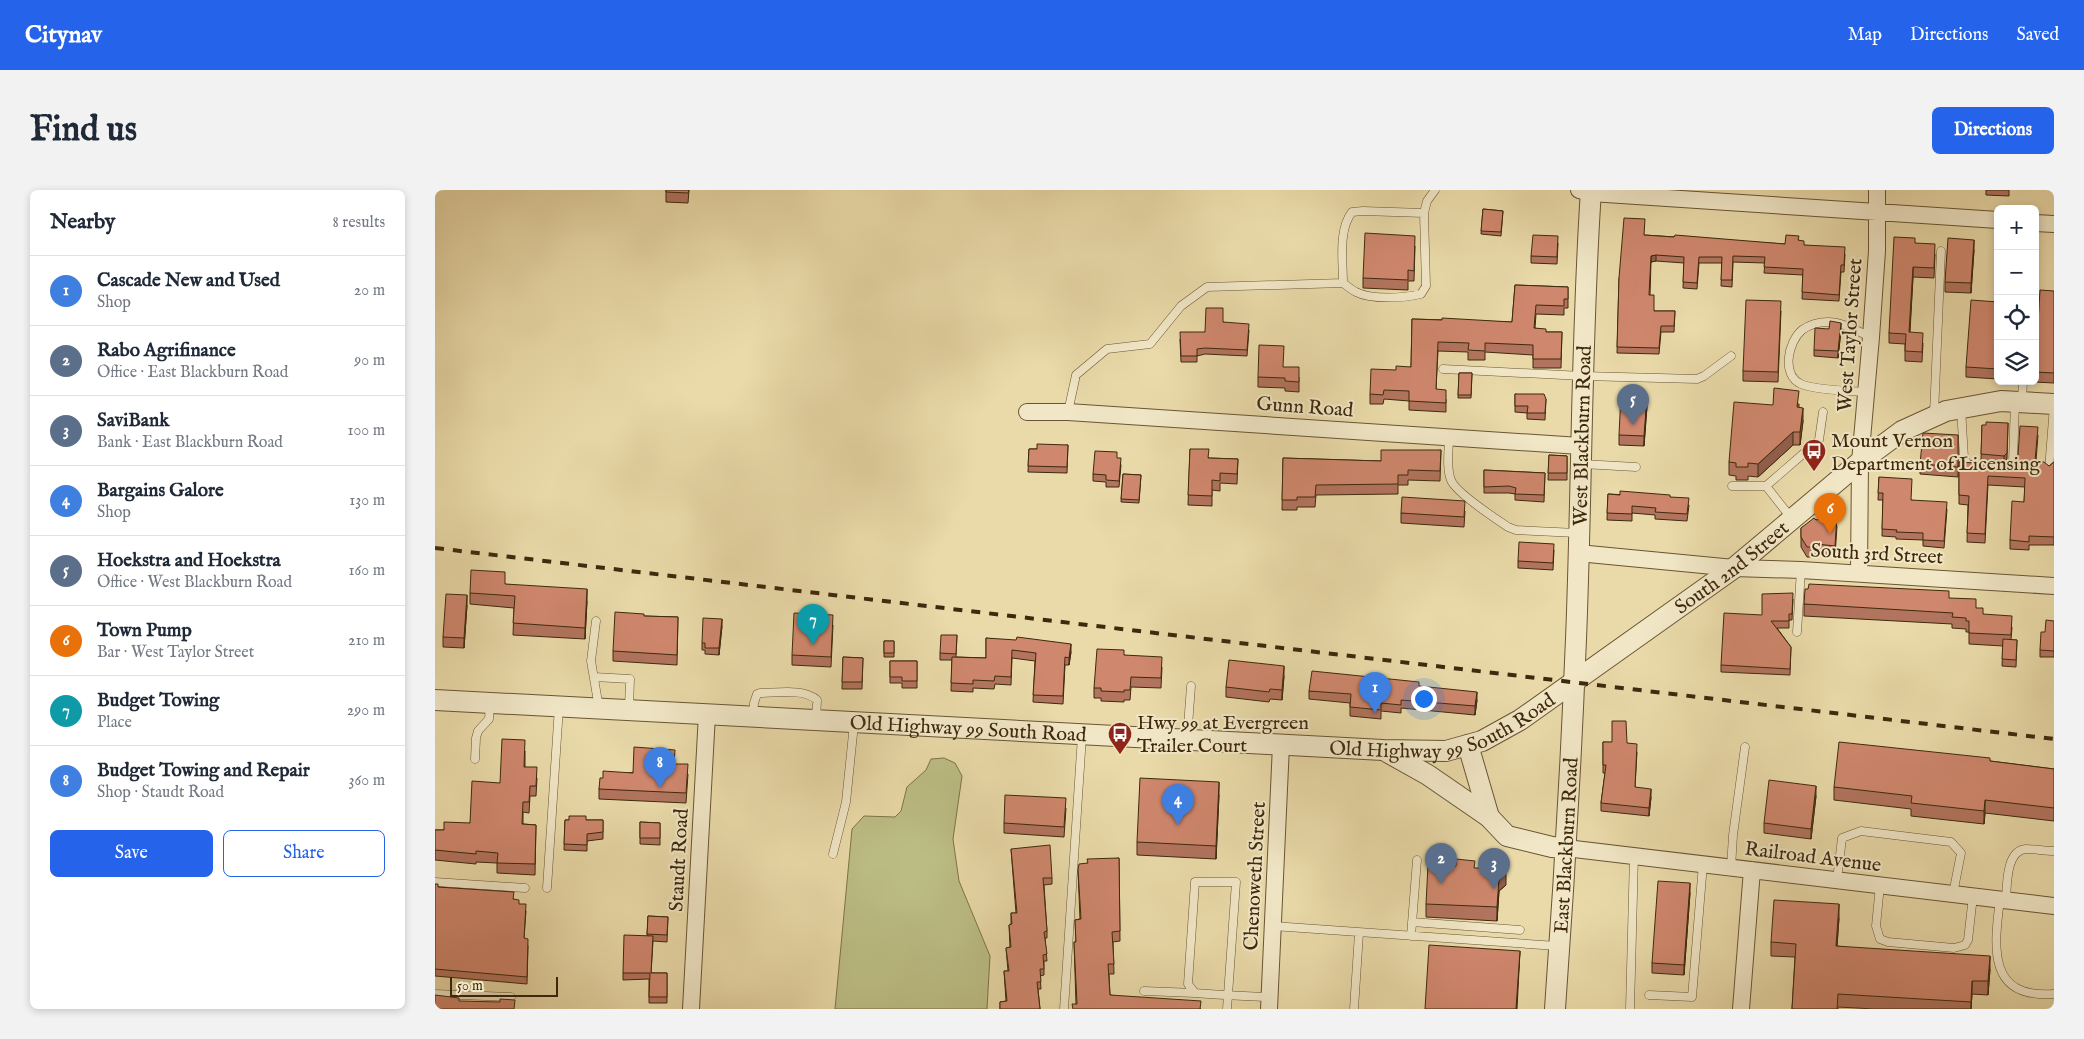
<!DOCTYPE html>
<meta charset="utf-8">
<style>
body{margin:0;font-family:"IM FELL English",serif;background:#f2f2f3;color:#1f2937}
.controls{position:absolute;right:15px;top:15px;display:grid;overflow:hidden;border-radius:8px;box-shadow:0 2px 8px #0003}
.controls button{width:45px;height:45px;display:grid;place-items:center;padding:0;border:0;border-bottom:1px solid #e0e1e3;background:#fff;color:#1f2937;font:25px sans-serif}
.scale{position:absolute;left:15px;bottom:12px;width:108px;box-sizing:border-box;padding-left:5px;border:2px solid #3e290d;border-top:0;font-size:14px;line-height:18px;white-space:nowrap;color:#3e290d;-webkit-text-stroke:4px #f1e7c7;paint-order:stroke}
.you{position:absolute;left:988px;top:508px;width:18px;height:18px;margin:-12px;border:4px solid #fff;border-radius:50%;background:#1a73e8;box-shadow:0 0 0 8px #1a73e833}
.badge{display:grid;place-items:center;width:32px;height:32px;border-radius:50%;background:#2563eb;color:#fff;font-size:16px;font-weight:700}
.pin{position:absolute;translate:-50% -41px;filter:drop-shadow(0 1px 2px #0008)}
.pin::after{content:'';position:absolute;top:26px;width:18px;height:15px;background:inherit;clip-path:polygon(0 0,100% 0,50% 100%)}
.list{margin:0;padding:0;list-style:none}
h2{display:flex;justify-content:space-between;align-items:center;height:65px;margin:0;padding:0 20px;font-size:21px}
h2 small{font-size:16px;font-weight:400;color:#747a83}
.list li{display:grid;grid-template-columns:32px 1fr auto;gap:15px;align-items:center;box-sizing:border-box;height:70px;padding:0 20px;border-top:1px solid #e0e1e3}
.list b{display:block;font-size:19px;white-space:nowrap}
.list p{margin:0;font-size:16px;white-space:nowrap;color:#747a83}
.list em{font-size:16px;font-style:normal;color:#747a83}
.actions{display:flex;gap:10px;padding:15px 20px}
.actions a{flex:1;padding:11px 0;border:1px solid #2563eb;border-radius:8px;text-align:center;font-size:18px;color:#2563eb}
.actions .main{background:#2563eb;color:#fff}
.icon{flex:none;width:28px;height:28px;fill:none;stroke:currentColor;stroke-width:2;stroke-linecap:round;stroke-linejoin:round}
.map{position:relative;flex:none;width:1619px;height:819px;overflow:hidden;border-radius:8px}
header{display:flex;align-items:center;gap:30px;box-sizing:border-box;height:70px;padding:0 25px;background:#2563eb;color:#fff}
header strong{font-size:24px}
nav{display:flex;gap:28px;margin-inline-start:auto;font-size:18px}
.intro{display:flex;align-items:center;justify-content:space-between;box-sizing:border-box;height:120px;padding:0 30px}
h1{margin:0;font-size:35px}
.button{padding:12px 22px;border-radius:8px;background:#2563eb;color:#fff;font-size:18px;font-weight:700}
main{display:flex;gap:30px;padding:0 30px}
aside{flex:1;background:#fff;border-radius:8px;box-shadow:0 2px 8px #0003}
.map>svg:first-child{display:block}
</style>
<header>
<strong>Citynav</strong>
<nav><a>Map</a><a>Directions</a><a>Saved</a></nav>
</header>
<div class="intro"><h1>Find us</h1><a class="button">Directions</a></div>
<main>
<aside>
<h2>Nearby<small>8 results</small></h2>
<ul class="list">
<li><span class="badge" style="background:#3f7fe0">1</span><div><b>Cascade New and Used</b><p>Shop</p></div><em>20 m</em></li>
<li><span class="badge" style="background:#5c6f8a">2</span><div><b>Rabo Agrifinance</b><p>Office · East Blackburn Road</p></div><em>90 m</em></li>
<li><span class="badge" style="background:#5c6f8a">3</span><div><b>SaviBank</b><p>Bank · East Blackburn Road</p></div><em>100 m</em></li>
<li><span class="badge" style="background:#3f7fe0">4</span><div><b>Bargains Galore</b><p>Shop</p></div><em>130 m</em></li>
<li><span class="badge" style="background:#5c6f8a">5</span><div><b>Hoekstra and Hoekstra</b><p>Office · West Blackburn Road</p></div><em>160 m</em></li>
<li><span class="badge" style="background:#e8710a">6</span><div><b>Town Pump</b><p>Bar · West Taylor Street</p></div><em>210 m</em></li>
<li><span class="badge" style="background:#0f9aa8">7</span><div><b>Budget Towing</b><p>Place</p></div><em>290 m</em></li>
<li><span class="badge" style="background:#3f7fe0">8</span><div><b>Budget Towing and Repair</b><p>Shop · Staudt Road</p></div><em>360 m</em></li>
</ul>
<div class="actions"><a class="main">Save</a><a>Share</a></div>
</aside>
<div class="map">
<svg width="1619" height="819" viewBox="0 0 1619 819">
<rect width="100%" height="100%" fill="#eadaa9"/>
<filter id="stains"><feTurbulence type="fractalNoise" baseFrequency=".004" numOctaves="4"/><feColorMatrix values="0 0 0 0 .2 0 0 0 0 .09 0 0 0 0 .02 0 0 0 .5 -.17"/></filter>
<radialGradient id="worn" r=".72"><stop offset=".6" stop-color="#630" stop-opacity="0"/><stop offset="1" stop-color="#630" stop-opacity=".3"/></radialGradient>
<path fill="#bcbe85" stroke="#7d7449" d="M509 568 520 573 527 586 518 649 524 691 555 766 552 819H400L417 639 429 626 460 627 466 621 472 597 491 580 496 569Z"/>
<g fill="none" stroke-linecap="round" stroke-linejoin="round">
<defs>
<path id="service" d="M908 93C912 96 917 100 921 102 936 110 970 108 986 104L991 96 989 23
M1008 179 1148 186 1262 189 1269 186 1296 166
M1431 202C1415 201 1379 200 1366 194 1346 185 1353 152 1367 140 1374 135 1384 132 1393 132 1408 132 1422 141 1436 147
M1587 210 1588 191
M1526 218 1529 268 1532 273 1538 276
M633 222 641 185 672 159 715 154 746 116 772 97 908 93C908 71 903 40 917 22L928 21 989 23 992 11 1000 0
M1499 224 1506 61
M1014 247C1014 260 1011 278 1016 290 1020 302 1061 329 1073 337L1081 340 1142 343
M1147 274 1201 277
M1572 278 1578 272 1580 212
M1614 279 1619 216
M1297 296H1331L1357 329
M1331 296 1384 250 1388 222
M161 431 156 471 164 518
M1362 442 1366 380
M159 487 195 489 194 518
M318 525 319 513 322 504 325 503C342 503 369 498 382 510L381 530
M752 549 756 496
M40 569 41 548 43 541 54 529 55 513
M398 664 411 612 419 534
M1296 678 1298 645 1310 557
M1402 690 1407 648 1426 641 1516 652 1526 663 1518 704
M0 692 90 698
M1445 695 1441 736 1445 749 1453 752 1519 758 1530 755 1533 750 1538 706
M112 698 124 517
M1565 709C1559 757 1552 809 1619 804
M1571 710C1572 695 1571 660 1591 659 1600 659 1610 661 1619 661
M977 732 1085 740
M838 736 1122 756
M976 746 982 670
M709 801 760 803
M0 804 76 807
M1214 805 1257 807 1268 674
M629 819 647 546
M792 819 793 805 801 692H760L753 794 760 803C785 805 810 806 834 807
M919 819 924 743
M1195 819 1199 665"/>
<path id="minor" d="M1144 0 1156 3 1563 30
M1600 33 1619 34
M592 222H633L1145 256
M1143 363 1299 378 1366 380 1619 396
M1424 383 1425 272 1436 147 1442 61V0
M1131 658 1619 716
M256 819 272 524
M834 819 846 555
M1306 819 1317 680"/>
<g id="tertiary">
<path id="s1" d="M0 510 948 560 1011 561 1047 551 1085 530 1299 378 1425 272 1467 241 1511 221 1566 211 1619 214"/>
<path d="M1033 555 1054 627"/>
<path d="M952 562 993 585 1054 627 1072 646 1117 657 1131 658"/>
<path id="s2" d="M1120 819C1129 696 1136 572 1141 449 1147 299 1146 149 1156 0"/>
</g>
</defs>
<use href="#service" stroke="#695534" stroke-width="9"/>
<use href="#minor" stroke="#695534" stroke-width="18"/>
<use href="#tertiary" stroke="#695534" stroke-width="22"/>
<use href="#service" stroke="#f1e7c7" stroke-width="8"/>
<use href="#minor" stroke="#f1e7c7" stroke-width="16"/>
<use href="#tertiary" stroke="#f1e7c7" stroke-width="20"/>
<path stroke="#3e290d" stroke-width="4" stroke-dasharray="9 9" stroke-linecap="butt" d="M0 358 1619 549"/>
</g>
<path fill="#b2745e" stroke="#3e290d" d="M231 0H254L253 13 231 12Z
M1551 0H1574V6L1551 5Z
M1048 19 1068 21 1066 46 1046 44Z
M1209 45 1350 54 1364 50 1369 55 1410 64 1409 82H1406L1404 111 1367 109 1368 85 1329 83 1330 73 1298 72 1297 97 1286 96 1287 73H1264L1262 99 1248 98 1249 73 1221 71 1216 72 1215 105 1219 121H1240L1239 142H1226L1224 164 1182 163 1184 88Z
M1123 53 1122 74 1096 73V66Z
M1480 53 1500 64 1499 88 1478 87 1475 142 1488 153 1487 172 1470 171V154L1454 153V143Z
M980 56 979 91H973V100L928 98V88Z
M1539 60 1536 103 1510 102V92Z
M1080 95 1133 97V118H1129V125L1101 124 1100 138 1111 142H1127L1126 178H1098V165L1050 162V170H1033V162L1003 161 1001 199 1011 209V222L974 220V211L949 209 948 214H935V204L961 180 976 177 977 129 1077 132Z
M1619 101V193L1600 192V172Z
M1563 112V189L1531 187V177Z
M1346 121 1343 192 1308 191V181Z
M788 132 814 140 812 166 770 164 762 166V172H746L745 149 770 142Z
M1406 140 1403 168 1379 166V160Z
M848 177 864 187V202L850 201V198L823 197V187Z
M1024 183H1037L1036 208H1023Z
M1080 204 1111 209 1110 230 1092 229V223L1080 222Z
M1364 214V217L1368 231 1365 255H1358L1323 287 1313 286V290H1301V286L1294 285V272L1338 215Z
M1212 216 1209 256 1184 255V245Z
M1547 235 1572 269 1569 272 1546 271Z
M1523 245V287L1485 284V274Z
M1603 245 1601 271 1614 276 1619 272V355H1594V360L1575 359V350L1589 312 1590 297 1553 295 1550 353 1532 352 1533 315 1524 314V272L1571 275 1575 274Z
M633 255 632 283 593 282 594 259H602Z
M755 259 774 268 803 269 802 294 785 293V301L777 300V316L753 315Z
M1006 260 1005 291 973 290V295H963V304L881 305 880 317H862V320H847L848 268 946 271Z
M1114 265 1132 266V290H1113Z
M682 268 686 275 684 297H671V292L658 291V284Z
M1049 280 1110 283 1109 312 1080 310V304L1074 303H1049Z
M688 284 706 285 704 313 686 312Z
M1444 287 1476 310 1512 319 1509 358 1488 356V350L1461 349V347L1447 346 1448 310H1443Z
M1173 304 1235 307 1254 315 1252 331 1220 329V325L1197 323V331L1172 330Z
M1030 321 1029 337 966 333V323Z
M1381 330 1402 336 1400 366 1381 364V367H1372L1366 357V338Z
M1119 360 1118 380 1083 378V371Z
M70 394 152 411 150 449 78 445 79 418 35 414V403Z
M1514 408 1541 418 1548 424 1577 437 1576 450H1582L1581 477 1567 476 1568 456 1534 454V442H1531V439L1517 438V434L1369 426V414Z
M1358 409 1357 430H1354V438H1342L1356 457 1355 485 1286 482V475Z
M32 415 29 458 8 457V447Z
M209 426 243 427 242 475 178 471V461Z
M1619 431V467H1605V460Z
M398 435 396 477 357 475V465Z
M287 436 284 465 270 464V460H267V453Z
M522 445 521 467 551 468V448L636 462 634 475H630L628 514 598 512 600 471 577 468 576 495 560 494 559 499 538 498V502L516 501 517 470H505V463Z
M449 451H459V467H449Z
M689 465 727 477 726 498 696 497 695 510H689V512L666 511V508H659V498Z
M408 467 428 468 427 499H407Z
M455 471H482V498H467V493H455Z
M849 486 847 510 835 509 834 512 791 507V497Z
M984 496 1042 510 1040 525 966 518V523L946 521V529L915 526V513L874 509V501Z
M1168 552 1192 553 1202 562 1200 597 1216 607 1214 626 1166 621V613L1170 583H1168Z
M90 561V577L102 588 101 606H95L94 623 88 622V634L101 635 100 685 62 683V673L41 672V674L0 670V640H9L35 633Z
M1555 571 1619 579V631L1550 623 1549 634 1476 626V619L1399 610V597Z
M240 574 253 584 251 613 164 609V599L168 588Z
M784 605 781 669 702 665V652Z
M1381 606 1376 649 1329 643V633Z
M631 618 629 647 569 643V633Z
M130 630H168V649L152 651V661L129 660Z
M205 632 225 633V655L205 654Z
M576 659 617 688V694L609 695 612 741V748H610L612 771H609V785L605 786 606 799H603L605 819H565V812L571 811 569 781H573L571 758 575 757 574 735 576 734V723H581Z
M684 668 685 751 678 752 679 784H674L675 805 766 819 641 814 639 752H641L640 730 645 729 643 680 652 673Z
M1040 678 1071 695 1064 701 1062 731 991 727V714Z
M0 694 3 697 79 709 91 721 89 748 93 756 92 794 0 786Z
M1255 703 1249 785 1217 783V773Z
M213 726 233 727 232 752 218 751 216 783H232V813H214V789L188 790V783L212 746Z
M1404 728 1402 756 1555 779 1553 805 1537 804 1536 819H1439L1403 817V819H1357L1360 767 1336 766V752Z"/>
<path fill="#915e4c" stroke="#3e290d" d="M1539 50V60L1536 103V93Z
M1221 65V71L1216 72V66Z
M1478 77V87L1474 152V142Z
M1406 133V140L1403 168V161Z
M1212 206V216L1209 256V246Z
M1368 218V231L1365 255V242Z
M1573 233 1572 269 1569 272V266Z
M1358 242V255L1323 287V274Z
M152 399V411L150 449V438Z
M32 405V415L29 458V448Z
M287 429V436L284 465V458Z
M636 454V462L634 475V468Z
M849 476V486L847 510V500Z
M1042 502V510L1040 525V516Z
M784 592V605L781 669V656Z
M1381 596V606L1376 649V639Z
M1216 599V607L1214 626V618Z
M1550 610V623L1549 634V621Z
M1071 682V695L1064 701 1062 731V717L1064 688Z
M1255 693V703L1249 785V775Z
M1404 714V728L1401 769V756Z
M1085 761 1082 819H1081Z
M1555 766V779L1553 805V791Z
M1537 791V804L1536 819V812Z"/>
<path fill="#cf876d" stroke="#3e290d" d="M231 0H254L253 3 231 2Z
M1048 19 1068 21 1066 42 1046 41Z
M1189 28 1210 29 1209 45 1239 47 1240 45 1350 54 1351 45 1364 46 1363 50 1369 51V55L1410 57 1409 75H1406L1404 105 1367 102 1368 79 1329 77 1330 67 1298 66 1297 90H1286L1287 67H1264L1262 93 1248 92 1249 67 1221 65 1216 66 1214 105H1219V121H1240L1239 136H1226L1224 158 1182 157 1184 88Z
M930 43 980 46 979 81 973 80V90L928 88Z
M1098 45 1123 46 1122 67 1096 66Z
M1459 47 1480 48V53L1500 54 1499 78 1478 77 1474 142 1488 143 1487 162 1470 161 1471 144 1454 143Z
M1513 48 1539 50 1536 93 1510 92Z
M1080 95 1133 97V109H1129V116L1101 115 1099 138 1111 139V142H1127L1126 169H1098V155L1050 153V161L1033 160 1034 153 1003 152 1001 199 1011 200V213L974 211V201L949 200 948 205 935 204 936 179 961 180V176L976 177 977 129 1007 130V128L1077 132Z
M1605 100 1619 101V183L1600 182Z
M1311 110 1346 111 1343 182 1308 181Z
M1536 110 1563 112V179L1531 177Z
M771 118H788V132L814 134 812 160 770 158 762 159V166H746L745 142H770Z
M1395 131 1406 133 1403 161 1379 160 1380 138 1394 139Z
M824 155 849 156 848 177H864V192L850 191V188L823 187Z
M1024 183H1037L1036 205H1023Z
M1339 198 1364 201 1362 217 1368 218 1365 242H1358L1323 274 1313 273V277H1301V273L1294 272 1299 212 1338 215Z
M1080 204H1109L1111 209 1110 223H1092L1093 216H1080Z
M1186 204 1212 206 1209 246 1184 245Z
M1551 232 1573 233 1572 263 1569 266 1546 264 1547 235H1551Z
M1585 236 1603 237 1600 271 1609 272 1614 276 1619 272V347L1594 346V352L1575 350 1577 311 1589 312 1590 288 1553 286 1550 344 1532 343 1534 306 1524 305V272L1571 275 1575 274 1583 265Z
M1488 243 1523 245V277L1485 274Z
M602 254 633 255 632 277 593 276 594 259H602Z
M755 259H774L773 268 803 269 802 284 785 283V291L777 290V306L753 305Z
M946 260H1006L1005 281 973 280V285H963V294L881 295 880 307H862V310H847L848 268 946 271Z
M660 261 682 262V268H686L684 291 671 290V285L658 284Z
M1114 265 1132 266V283H1113Z
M1049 280 1110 283 1109 305 1080 304 1081 298 1074 296 1049 297Z
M688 284 706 285 704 310 686 309Z
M1444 287 1477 289 1476 310 1512 312 1509 351 1488 350V343L1461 342 1462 340 1447 339 1448 303H1443Z
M1185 301 1235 305V307L1254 308 1252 324 1220 322 1221 318 1197 316V324L1172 323 1173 304 1185 305Z
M967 307 1030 311 1029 327 966 323Z
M1402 326 1400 356 1381 354V357H1372L1366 347V338L1379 328 1381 330Z
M1084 352 1119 354 1118 373 1083 371Z
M36 380 70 382V394L152 399 150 438 78 433 80 406 35 403Z
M1374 394 1514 401V408L1541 409V418H1548V424L1577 426 1576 445 1534 443V431H1531V428L1517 427 1518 423 1369 414 1370 399H1373Z
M1358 403 1357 424H1354V431H1336L1356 457 1355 479 1286 475 1289 423 1327 425V404Z
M11 404 32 405 29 448 8 447Z
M180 422 209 424V426L243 427 242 465 178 461Z
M359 423 398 425 396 467 357 465Z
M268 428 287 429 284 458H270V453H267Z
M1611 430 1619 431V461L1605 460 1606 442H1610Z
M506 445H522L521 464 505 463Z
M582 447 636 454 634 468 630 467 628 506 598 505 601 463 577 460 576 487 560 486 559 491 538 490V494L516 493 517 467 551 468V448L581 450Z
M1568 449 1582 450 1581 470 1567 469Z
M449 451H459V463H449Z
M662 459 689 460V465L727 467 726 488 696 487 695 500H689V502L666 501V498H659Z
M408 467 428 468 427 492H407Z
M794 470 849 476 847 500 835 499 834 502 791 497Z
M455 471H482V491H467V487H455Z
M877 481 984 492V496L1042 502 1040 516 966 510V515L946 513V520L915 517 916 504 874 501Z
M1177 531H1191L1192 553 1202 554 1200 597 1216 599 1214 618 1166 613 1171 575H1168V552H1177Z
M67 549 90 550 89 577H102L101 596H95L94 612H88L87 634 101 635 100 674 62 673 63 663 41 661V664L0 660V640H9V632L35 633 37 591 65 593Z
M1404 552 1555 568V571L1619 579V618L1550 610 1549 621 1476 613 1477 606 1399 597Z
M199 557 240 560 239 574H253L251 603 164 599 165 588H168V581L198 583Z
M705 588 784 592 781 656 702 652Z
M1334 590 1381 596 1376 639 1329 633Z
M570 605 631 608 629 637 569 633Z
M134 626H151V630H168V642L152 644V655L129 654 130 630H134Z
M205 632 225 633V648H205Z
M615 655 617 688H608L612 741 609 742 612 764 608 765 609 779H605L606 792H602L605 819H565V812L572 811 569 781H574L571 758 576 757 574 735 577 734 576 723H582L576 659Z
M684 668 685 741 677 742 679 774H673L675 805 766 811 765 819H638L637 814H642L639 752H641L640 730 646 729 643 680 644 674 653 673 652 669Z
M1021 669 1040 671 1039 678H1056L1063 672 1071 682 1064 688 1062 717 991 714 993 675 1021 676Z
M1223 691 1255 693 1249 775 1217 773Z
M0 694H3V697L79 702 78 709 84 710V714H91L89 748 93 749 92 787 0 779Z
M1339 710 1404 714 1401 756 1555 766 1553 791H1537L1536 812 1403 804 1402 819H1357L1361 754 1336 752Z
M213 726 233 727 232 745 212 744Z
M189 745 218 746 216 783H232V807H214L215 783H188Z
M994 755 1085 761 1081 819H990Z
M0 805 24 808V811L65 812V809L80 810 79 819H0Z"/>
<defs>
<symbol id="bus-pin" viewBox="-11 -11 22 30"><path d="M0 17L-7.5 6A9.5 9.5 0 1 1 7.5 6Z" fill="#8f2418" stroke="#f1e7c7"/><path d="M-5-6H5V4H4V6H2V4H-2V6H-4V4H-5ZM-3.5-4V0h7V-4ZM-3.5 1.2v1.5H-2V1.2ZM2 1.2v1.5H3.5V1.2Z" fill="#fff"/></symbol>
</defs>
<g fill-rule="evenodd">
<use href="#bus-pin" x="1365" y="247" width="28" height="38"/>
<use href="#bus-pin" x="671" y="530" width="28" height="38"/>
</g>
<g text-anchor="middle" stroke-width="4" stroke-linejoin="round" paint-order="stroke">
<g font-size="20" fill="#3e290d" stroke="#f1e7c7">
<text transform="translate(1414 145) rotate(-86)" y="7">West Taylor Street</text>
<text transform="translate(870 216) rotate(4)" y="7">Gunn Road</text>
<text dy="7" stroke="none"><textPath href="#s2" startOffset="574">West Blackburn Road</textPath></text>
<text transform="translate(1442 363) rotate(3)" y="7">South 3rd Street</text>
<text dy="7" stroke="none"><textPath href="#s1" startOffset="1354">South 2nd Street</textPath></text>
<text dy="7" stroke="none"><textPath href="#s1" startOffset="1014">Old Highway 99 South Road</textPath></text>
<text dy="7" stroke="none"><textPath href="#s1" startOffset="534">Old Highway 99 South Road</textPath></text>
<text dy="7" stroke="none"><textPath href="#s2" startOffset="164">East Blackburn Road</textPath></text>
<text transform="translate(1378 666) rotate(7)" y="7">Railroad Avenue</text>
<text transform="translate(243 670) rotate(-87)" y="7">Staudt Road</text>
<text transform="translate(819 686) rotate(-87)" y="7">Chenoweth Street</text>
</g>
<g font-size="20" fill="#3e290d" stroke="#f1e7c7" text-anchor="start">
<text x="1396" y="257">Mount Vernon<tspan x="1396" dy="23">Department of Licensing</tspan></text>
<text x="702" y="539">Hwy 99 at Evergreen<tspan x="702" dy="23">Trailer Court</tspan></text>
</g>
</g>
<rect width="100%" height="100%" filter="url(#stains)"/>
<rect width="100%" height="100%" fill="url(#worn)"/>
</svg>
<div class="controls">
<button>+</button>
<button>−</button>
<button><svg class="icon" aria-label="locate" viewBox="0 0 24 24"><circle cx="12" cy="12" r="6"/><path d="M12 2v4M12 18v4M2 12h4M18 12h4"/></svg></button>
<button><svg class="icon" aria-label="layers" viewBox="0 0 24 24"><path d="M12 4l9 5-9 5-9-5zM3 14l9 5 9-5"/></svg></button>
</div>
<div class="scale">50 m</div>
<div class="you"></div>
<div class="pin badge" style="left:940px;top:523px;background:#3f7fe0">1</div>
<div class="pin badge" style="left:1006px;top:694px;background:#5c6f8a">2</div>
<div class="pin badge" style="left:1059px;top:699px;background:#5c6f8a">3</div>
<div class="pin badge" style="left:743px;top:635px;background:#3f7fe0">4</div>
<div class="pin badge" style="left:1198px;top:235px;background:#5c6f8a">5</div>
<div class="pin badge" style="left:1395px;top:344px;background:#e8710a">6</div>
<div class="pin badge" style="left:378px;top:455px;background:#0f9aa8">7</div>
<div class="pin badge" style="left:225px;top:598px;background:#3f7fe0">8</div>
</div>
</main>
